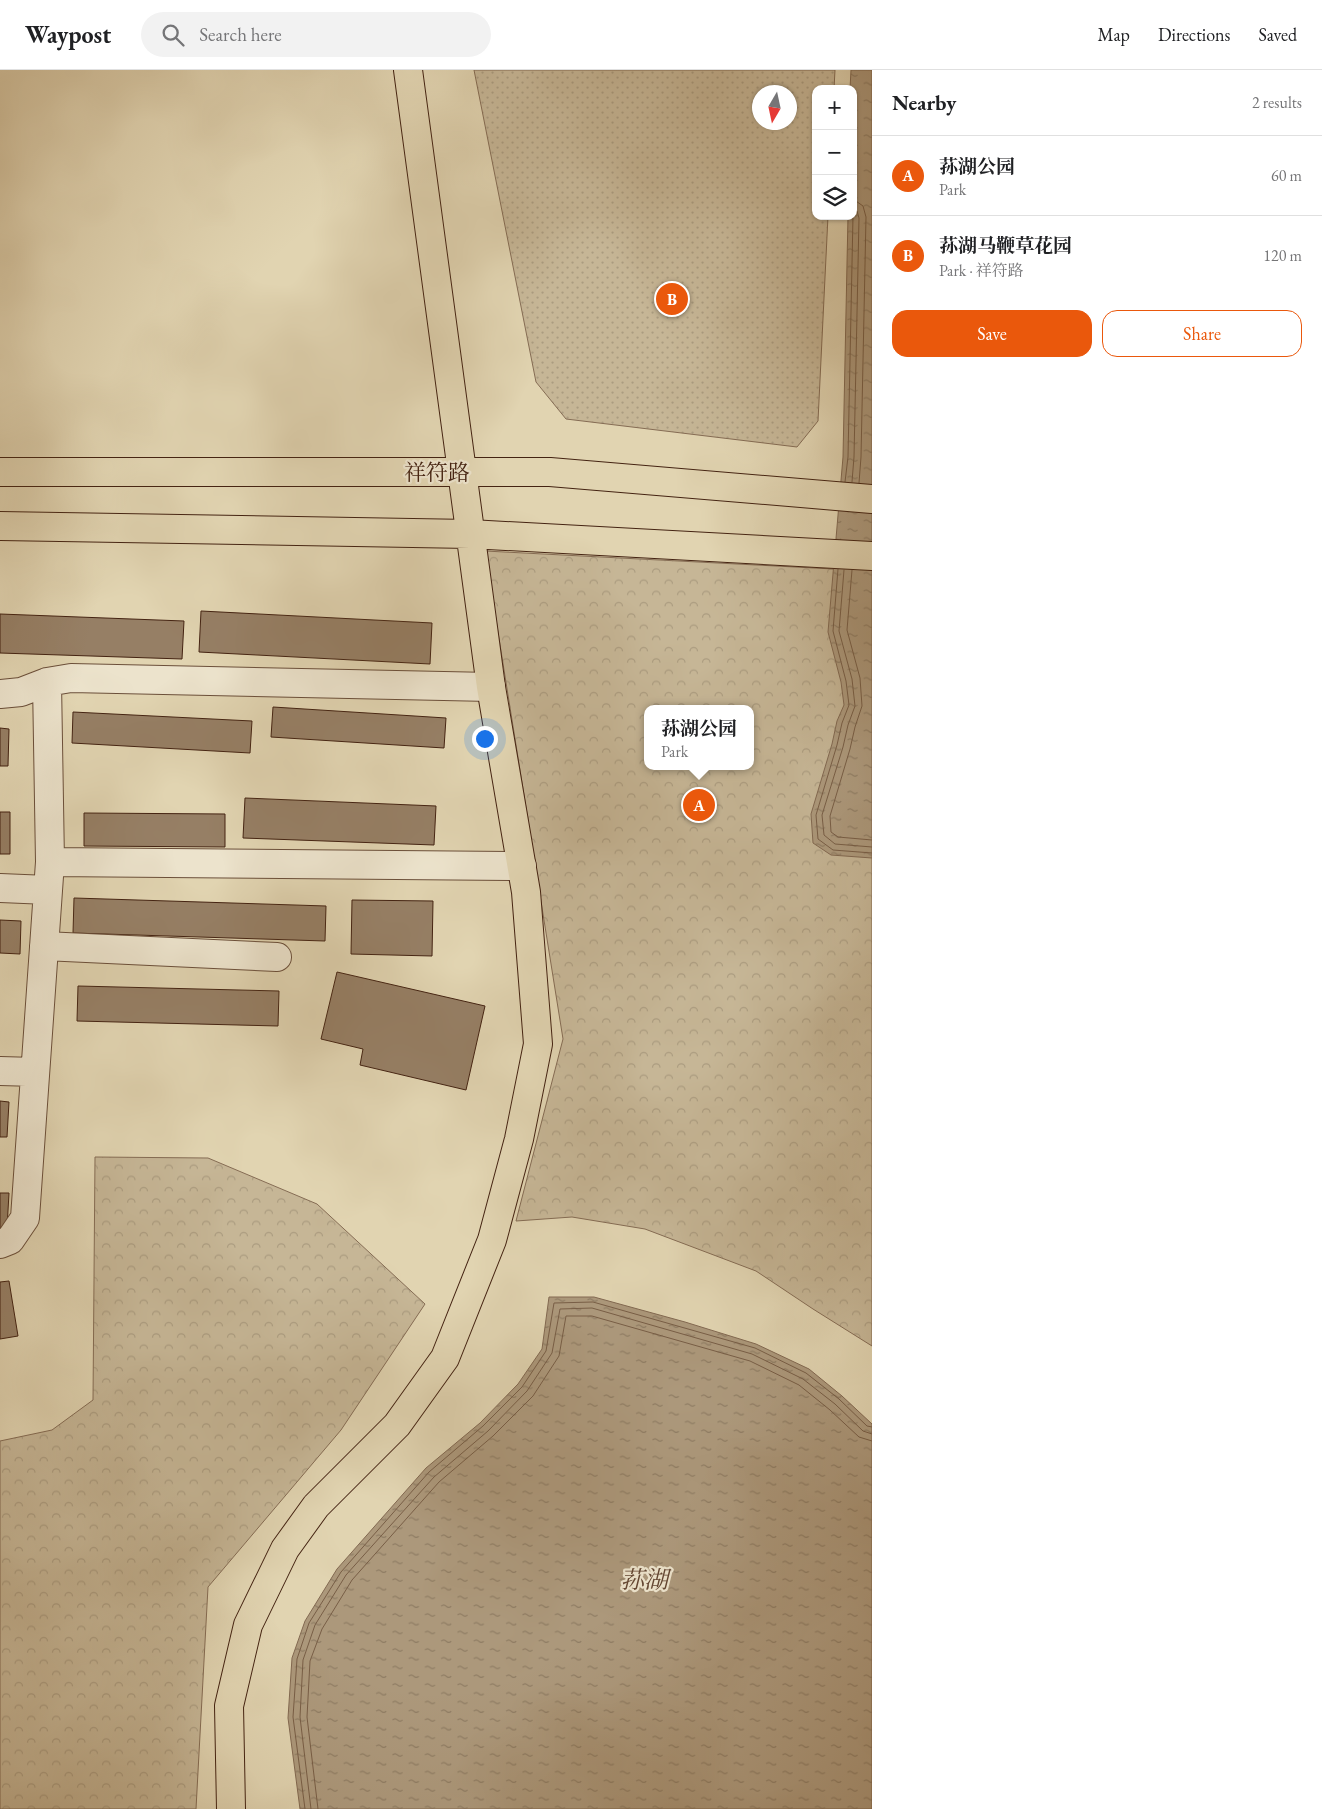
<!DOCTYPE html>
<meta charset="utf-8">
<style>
body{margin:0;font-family:"EB Garamond","Noto Serif SC",serif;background:#f2f2f2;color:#202124}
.controls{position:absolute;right:15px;top:15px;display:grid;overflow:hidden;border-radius:10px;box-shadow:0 1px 4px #0004}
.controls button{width:45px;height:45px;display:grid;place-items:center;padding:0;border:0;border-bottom:1px solid #e0e0e0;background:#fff;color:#202124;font:25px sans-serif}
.compass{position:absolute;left:752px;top:15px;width:45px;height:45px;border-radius:50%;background:#fff;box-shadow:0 1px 4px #0004;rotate:189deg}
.you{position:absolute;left:484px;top:668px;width:18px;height:18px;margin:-12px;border:4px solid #fff;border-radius:50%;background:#1a73e8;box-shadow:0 0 0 8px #1a73e833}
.badge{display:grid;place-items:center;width:32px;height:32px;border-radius:50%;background:#ea580c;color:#fff;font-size:16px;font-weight:700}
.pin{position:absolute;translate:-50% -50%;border:2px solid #fff;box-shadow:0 1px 5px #0006}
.popup{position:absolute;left:644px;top:635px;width:110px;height:65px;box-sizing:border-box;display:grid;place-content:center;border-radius:10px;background:#fff;filter:drop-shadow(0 1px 4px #0005);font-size:16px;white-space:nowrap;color:#757577}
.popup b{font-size:19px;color:#202124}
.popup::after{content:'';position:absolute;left:50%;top:100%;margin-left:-10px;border:10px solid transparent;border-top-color:#fff}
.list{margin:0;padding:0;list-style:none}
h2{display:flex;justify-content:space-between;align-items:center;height:65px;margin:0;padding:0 20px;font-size:21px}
h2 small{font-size:16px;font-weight:400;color:#757577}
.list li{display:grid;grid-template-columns:32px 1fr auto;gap:15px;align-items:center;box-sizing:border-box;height:80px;padding:0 20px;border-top:1px solid #e0e0e0}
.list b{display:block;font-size:19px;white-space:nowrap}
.list p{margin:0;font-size:16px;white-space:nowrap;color:#757577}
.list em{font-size:16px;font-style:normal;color:#757577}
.actions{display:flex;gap:10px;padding:15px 20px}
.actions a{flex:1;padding:11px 0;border:1px solid #ea580c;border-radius:15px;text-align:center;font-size:18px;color:#ea580c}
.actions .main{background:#ea580c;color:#fff}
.icon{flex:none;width:28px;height:28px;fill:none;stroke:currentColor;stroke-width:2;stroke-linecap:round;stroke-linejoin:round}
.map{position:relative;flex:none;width:872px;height:1739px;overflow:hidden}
header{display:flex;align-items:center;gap:30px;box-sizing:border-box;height:70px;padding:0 25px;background:#fff;border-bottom:1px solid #e0e0e0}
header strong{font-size:24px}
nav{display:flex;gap:28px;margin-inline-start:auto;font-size:18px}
.search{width:350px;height:45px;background:#f2f2f2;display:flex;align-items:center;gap:12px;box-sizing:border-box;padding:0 18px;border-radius:28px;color:#757577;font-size:19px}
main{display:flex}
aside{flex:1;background:#fff}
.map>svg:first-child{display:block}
</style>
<header>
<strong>Waypost</strong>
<div class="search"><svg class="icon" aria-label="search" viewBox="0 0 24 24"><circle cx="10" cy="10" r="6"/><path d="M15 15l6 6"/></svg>Search here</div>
<nav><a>Map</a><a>Directions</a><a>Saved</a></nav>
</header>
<main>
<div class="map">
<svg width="872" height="1739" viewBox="0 0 872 1739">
<defs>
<pattern id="grass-dots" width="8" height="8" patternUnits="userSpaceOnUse" patternTransform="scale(1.25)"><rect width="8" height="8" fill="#c6b696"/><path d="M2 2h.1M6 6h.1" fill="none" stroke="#ab9c80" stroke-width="1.8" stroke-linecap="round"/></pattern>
<pattern id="forest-crowns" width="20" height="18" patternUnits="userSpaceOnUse" patternTransform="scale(1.25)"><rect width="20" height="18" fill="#c6b696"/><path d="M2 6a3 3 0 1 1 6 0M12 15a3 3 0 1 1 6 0" fill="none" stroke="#ab9c80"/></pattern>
<pattern id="water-ripples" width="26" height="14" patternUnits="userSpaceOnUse" patternTransform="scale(1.25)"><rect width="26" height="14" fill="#ac987b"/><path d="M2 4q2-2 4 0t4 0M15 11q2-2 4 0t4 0" fill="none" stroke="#8e7c63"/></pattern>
</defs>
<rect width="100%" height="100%" fill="#e1d4b1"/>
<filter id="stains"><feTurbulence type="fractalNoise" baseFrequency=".004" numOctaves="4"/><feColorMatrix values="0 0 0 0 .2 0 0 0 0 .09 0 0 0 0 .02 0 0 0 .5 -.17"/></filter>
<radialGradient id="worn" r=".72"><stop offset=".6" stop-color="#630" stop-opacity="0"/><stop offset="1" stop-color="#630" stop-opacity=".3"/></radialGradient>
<path fill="url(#grass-dots)" stroke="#856c54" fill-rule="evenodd" d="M474 0H835L834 19H816V146H828L818 351 797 377 566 349 536 312ZM759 22H789V52H759Z"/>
<path fill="url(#forest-crowns)" stroke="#856c54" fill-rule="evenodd" d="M485 481 872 501V1276L813 1239 756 1201 645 1159 572 1147 516 1151 563 969ZM648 639H750V696H648Z
M95 1087 208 1088 317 1134 425 1234 341 1360 208 1517 196 1739H0V1371L52 1360 93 1330Z"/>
<path fill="url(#water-ripples)" stroke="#826951" d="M851 0H872V788L831 785 813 773 811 744 832 674 837 651 844 635 841 612 828 562 843 387 848 146H853V19H850Z
M549 1227H594L685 1252 756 1274 809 1299 842 1326 872 1354V1739H300L288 1648 292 1588 305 1551 337 1499 426 1398 480 1353 518 1314 542 1279Z"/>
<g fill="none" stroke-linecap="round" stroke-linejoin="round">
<path stroke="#785e46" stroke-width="1" d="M853 129 863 136 866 147 861 387 859 413
M845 412 848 387 853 146
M852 412 854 387 859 148 857 141 853 137
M838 499 833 561 846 611 849 635 842 653 837 675 816 745 818 769 833 780 872 783
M844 500 839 561 852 609 855 636 848 655 843 677 822 745 824 765 835 774 872 777
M852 500 847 560 860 608 862 636 855 657 850 679 830 746 831 762 838 767 872 770
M305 1739 293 1647 297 1589 309 1553 341 1502 429 1402 483 1356 522 1317 546 1281 554 1233 593 1232 755 1278 806 1303 839 1329 867 1356 872 1357
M311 1739 300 1647 303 1590 315 1555 346 1505 434 1407 488 1361 527 1321 552 1283 560 1239 592 1238 752 1284 803 1309 835 1334 863 1361 872 1364
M318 1739 307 1647 310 1591 322 1559 352 1510 439 1412 493 1366 533 1326 559 1286 566 1246H592L750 1291 799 1315 830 1340 859 1367 872 1371"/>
</g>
<path fill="#967f65" stroke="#442312" d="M201 541 432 553 430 594 199 582Z
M0 544 184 551 182 589 0 583Z
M273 637 446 648 444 678 271 667Z
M73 642 252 651 250 683 72 673Z
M0 658 9 659 8 696H0Z
M245 728 436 736 434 775 243 768Z
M0 742H10V784H0Z
M84 743 225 744V777L84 776Z
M74 828 326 836 325 871 73 863Z
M352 830 433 831 432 886 351 884Z
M0 850 21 851 20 884 0 883Z
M337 902 485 936 466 1020 360 995 363 979 321 969Z
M78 916 279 921 278 956 77 951Z
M0 1031 9 1032 7 1067H0Z
M0 1123H9L7 1158H0Z
M9 1211 18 1266 0 1269V1212Z"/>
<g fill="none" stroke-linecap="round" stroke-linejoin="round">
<defs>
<path id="minor" d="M0 624 21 622 47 612 71 608 491 617
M50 792 522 796
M0 818 48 820
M44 876 277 887
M0 1001 35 1002
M0 1174 10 1170 25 1148 50 792 47 612"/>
<path id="major" d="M0 402H550L872 429
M0 456 470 464 872 486
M231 1739 229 1636 248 1555 285 1479 316 1436 397 1355 445 1288 492 1170 519 1069 538 974 526 822 491 617 408 0"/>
</defs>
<use href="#minor" stroke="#6b4f3a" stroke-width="30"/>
<use href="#major" stroke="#442312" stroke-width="30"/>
<use href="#minor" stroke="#ece3cc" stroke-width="28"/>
<use href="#major" stroke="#e1d4b1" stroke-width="28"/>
</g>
<g text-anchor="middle" stroke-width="4.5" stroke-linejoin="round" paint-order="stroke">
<g font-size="22" fill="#442312" stroke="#ece3cc">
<text x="437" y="410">祥符路</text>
</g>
<g font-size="24" font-style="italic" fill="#634632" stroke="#ece3cc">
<text x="644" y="1518">荪湖</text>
</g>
</g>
<rect width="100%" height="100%" filter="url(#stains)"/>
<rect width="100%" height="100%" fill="url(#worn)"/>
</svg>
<div class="controls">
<button>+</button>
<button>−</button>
<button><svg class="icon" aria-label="layers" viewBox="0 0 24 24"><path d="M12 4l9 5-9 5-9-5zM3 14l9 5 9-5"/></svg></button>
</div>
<svg class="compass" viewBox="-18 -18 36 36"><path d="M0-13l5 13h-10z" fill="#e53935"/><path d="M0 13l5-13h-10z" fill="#757577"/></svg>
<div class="you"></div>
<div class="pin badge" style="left:699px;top:735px">A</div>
<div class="popup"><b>荪湖公园</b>Park</div>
<div class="pin badge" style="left:672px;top:229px">B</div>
</div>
<aside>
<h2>Nearby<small>2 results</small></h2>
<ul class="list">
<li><span class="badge">A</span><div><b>荪湖公园</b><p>Park</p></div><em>60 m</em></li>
<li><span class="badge">B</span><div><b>荪湖马鞭草花园</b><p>Park · 祥符路</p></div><em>120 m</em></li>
</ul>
<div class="actions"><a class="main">Save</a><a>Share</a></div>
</aside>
</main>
